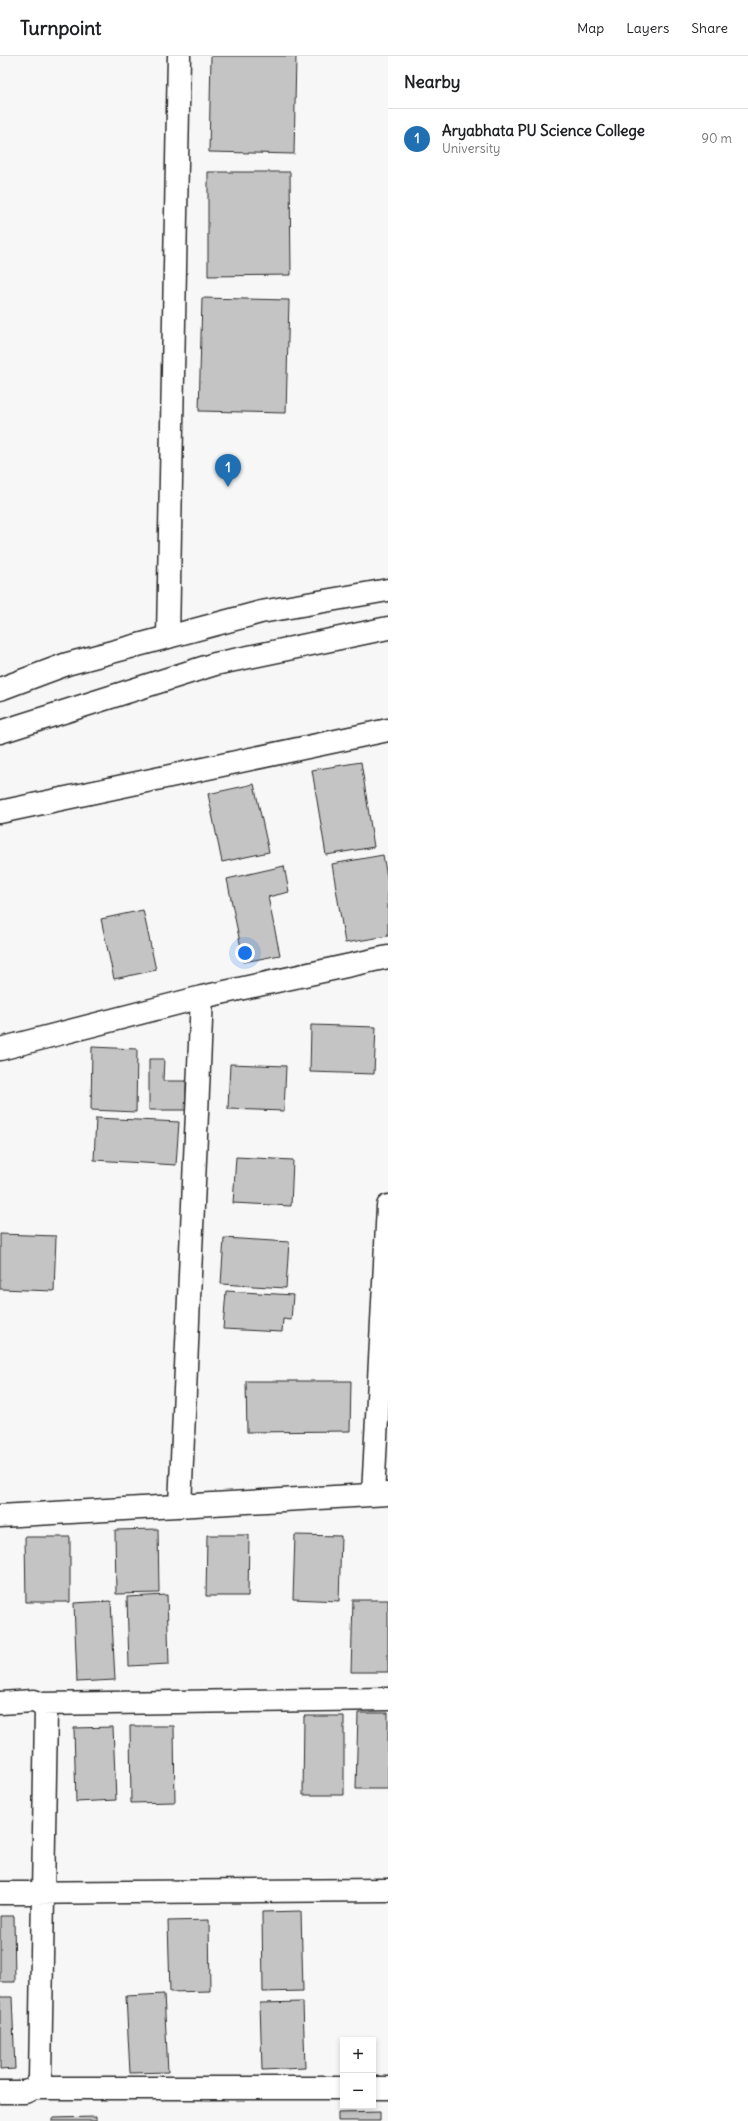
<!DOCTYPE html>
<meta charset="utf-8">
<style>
body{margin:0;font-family:Delius,sans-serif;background:#f6f6f6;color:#202124}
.controls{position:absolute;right:12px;bottom:12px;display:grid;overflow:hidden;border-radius:0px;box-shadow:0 2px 6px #0003}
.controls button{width:36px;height:36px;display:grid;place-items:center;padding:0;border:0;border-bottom:1px solid #e0e0e0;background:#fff;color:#202124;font:20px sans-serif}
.you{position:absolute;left:245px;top:897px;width:14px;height:14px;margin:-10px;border:3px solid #fff;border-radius:50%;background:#1a73e8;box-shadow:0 0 0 6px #1a73e833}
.badge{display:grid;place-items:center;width:26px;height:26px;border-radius:50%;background:#1f6fb2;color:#fff;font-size:13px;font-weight:700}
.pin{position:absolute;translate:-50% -33px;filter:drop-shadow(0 1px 2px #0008)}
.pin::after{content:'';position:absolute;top:21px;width:14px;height:12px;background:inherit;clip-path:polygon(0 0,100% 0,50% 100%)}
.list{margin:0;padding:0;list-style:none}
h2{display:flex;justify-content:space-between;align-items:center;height:52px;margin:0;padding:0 16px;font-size:17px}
h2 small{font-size:13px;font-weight:400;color:#757577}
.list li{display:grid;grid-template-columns:26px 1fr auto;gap:12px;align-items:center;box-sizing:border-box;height:60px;padding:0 16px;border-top:1px solid #e0e0e0}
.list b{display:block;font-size:15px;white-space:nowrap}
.list p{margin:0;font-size:13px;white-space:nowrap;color:#757577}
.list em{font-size:13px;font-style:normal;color:#757577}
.map{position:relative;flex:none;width:388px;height:2065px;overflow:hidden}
header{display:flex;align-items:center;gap:24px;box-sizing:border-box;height:56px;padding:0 20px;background:#fff;border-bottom:1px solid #e0e0e0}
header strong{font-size:19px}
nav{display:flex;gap:22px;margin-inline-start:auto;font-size:14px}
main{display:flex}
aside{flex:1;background:#fff}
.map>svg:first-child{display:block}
</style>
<header>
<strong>Turnpoint</strong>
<nav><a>Map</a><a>Layers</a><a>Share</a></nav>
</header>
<main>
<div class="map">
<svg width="388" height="2065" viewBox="0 0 388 2065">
<rect width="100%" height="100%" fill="#f7f7f7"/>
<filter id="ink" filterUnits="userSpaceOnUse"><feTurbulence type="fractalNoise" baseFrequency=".025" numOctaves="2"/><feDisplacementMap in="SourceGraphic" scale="8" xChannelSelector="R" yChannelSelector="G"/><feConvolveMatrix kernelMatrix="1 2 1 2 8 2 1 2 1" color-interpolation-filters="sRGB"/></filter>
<g filter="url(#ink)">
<path fill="#c4c4c4" stroke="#2b2b2b" d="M211 0H296L294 98 209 96Z
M208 116H290L291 219 208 220Z
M202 242 289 244 286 357 199 355Z
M361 706 374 791 326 799 312 714Z
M254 728 269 796 222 806 208 738Z
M383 799 388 826V880L345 887 332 808Z
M284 810 289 836 268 841 280 899 244 906 227 823Z
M143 854 156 914 114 923 101 863Z
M311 969 376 971 374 1018 310 1016Z
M92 991 137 993 136 1056 91 1054Z
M149 1003H164L163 1025H186V1054H149Z
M230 1008 286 1010 284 1055 228 1053Z
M96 1062 179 1066 176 1109 94 1104Z
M236 1101 293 1104 291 1150 233 1147Z
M0 1178 56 1180 54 1235 0 1233Z
M224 1182 289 1186 286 1232 221 1228Z
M226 1235 293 1239 291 1264 283 1263 282 1276 223 1273Z
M246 1325H351L350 1375 247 1376Z
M158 1473 159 1537 116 1538 115 1474Z
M207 1479H249L248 1540H206Z
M295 1479 341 1480 339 1545 293 1543Z
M25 1481H70V1546H26Z
M167 1539 169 1608 129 1610 127 1541Z
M353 1544H388V1616H351Z
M111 1545 115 1624 77 1626 74 1547Z
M358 1657H388V1733H356Z
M304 1660H344V1739H303Z
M130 1670H174L175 1746 131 1747Z
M113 1671 116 1744 76 1746 74 1672Z
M301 1855 303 1935 263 1936 262 1856Z
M0 1860H14L15 1926H0Z
M209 1864 210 1935 170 1936 168 1865Z
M164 1938 168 2016 130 2017 126 1940Z
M0 1941H12L15 2013 0 2014Z
M303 1946 305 2012 262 2014 260 1947Z
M380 2056V2065H338V2057Z
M96 2061V2065H52V2062Z"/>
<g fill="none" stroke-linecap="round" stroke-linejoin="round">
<defs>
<path id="minor" d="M168 581 179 0
M0 756 388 674
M0 993 202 941 388 901
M373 1439 388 1150
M180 1450 202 941
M0 1460 388 1438
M0 1647 34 1645 41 1648 46 1655 40 2023 35 2032 25 2036H0
M41 1648 388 1643
M0 1837 388 1834
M35 2032H343
M373 2032H388"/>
<path id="major" d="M0 633 67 608 261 556 388 534
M0 676 215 608 388 572"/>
</defs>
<use href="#minor" stroke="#2b2b2b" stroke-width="25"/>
<use href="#major" stroke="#2b2b2b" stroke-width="25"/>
<use href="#minor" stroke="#fff" stroke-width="22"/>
<use href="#major" stroke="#fff" stroke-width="22"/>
</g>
</g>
</svg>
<div class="controls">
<button>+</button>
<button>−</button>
</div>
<div class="you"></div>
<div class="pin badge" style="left:228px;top:431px">1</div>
</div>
<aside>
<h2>Nearby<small></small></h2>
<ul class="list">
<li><span class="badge">1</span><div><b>Aryabhata PU Science College</b><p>University</p></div><em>90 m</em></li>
</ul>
</aside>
</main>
